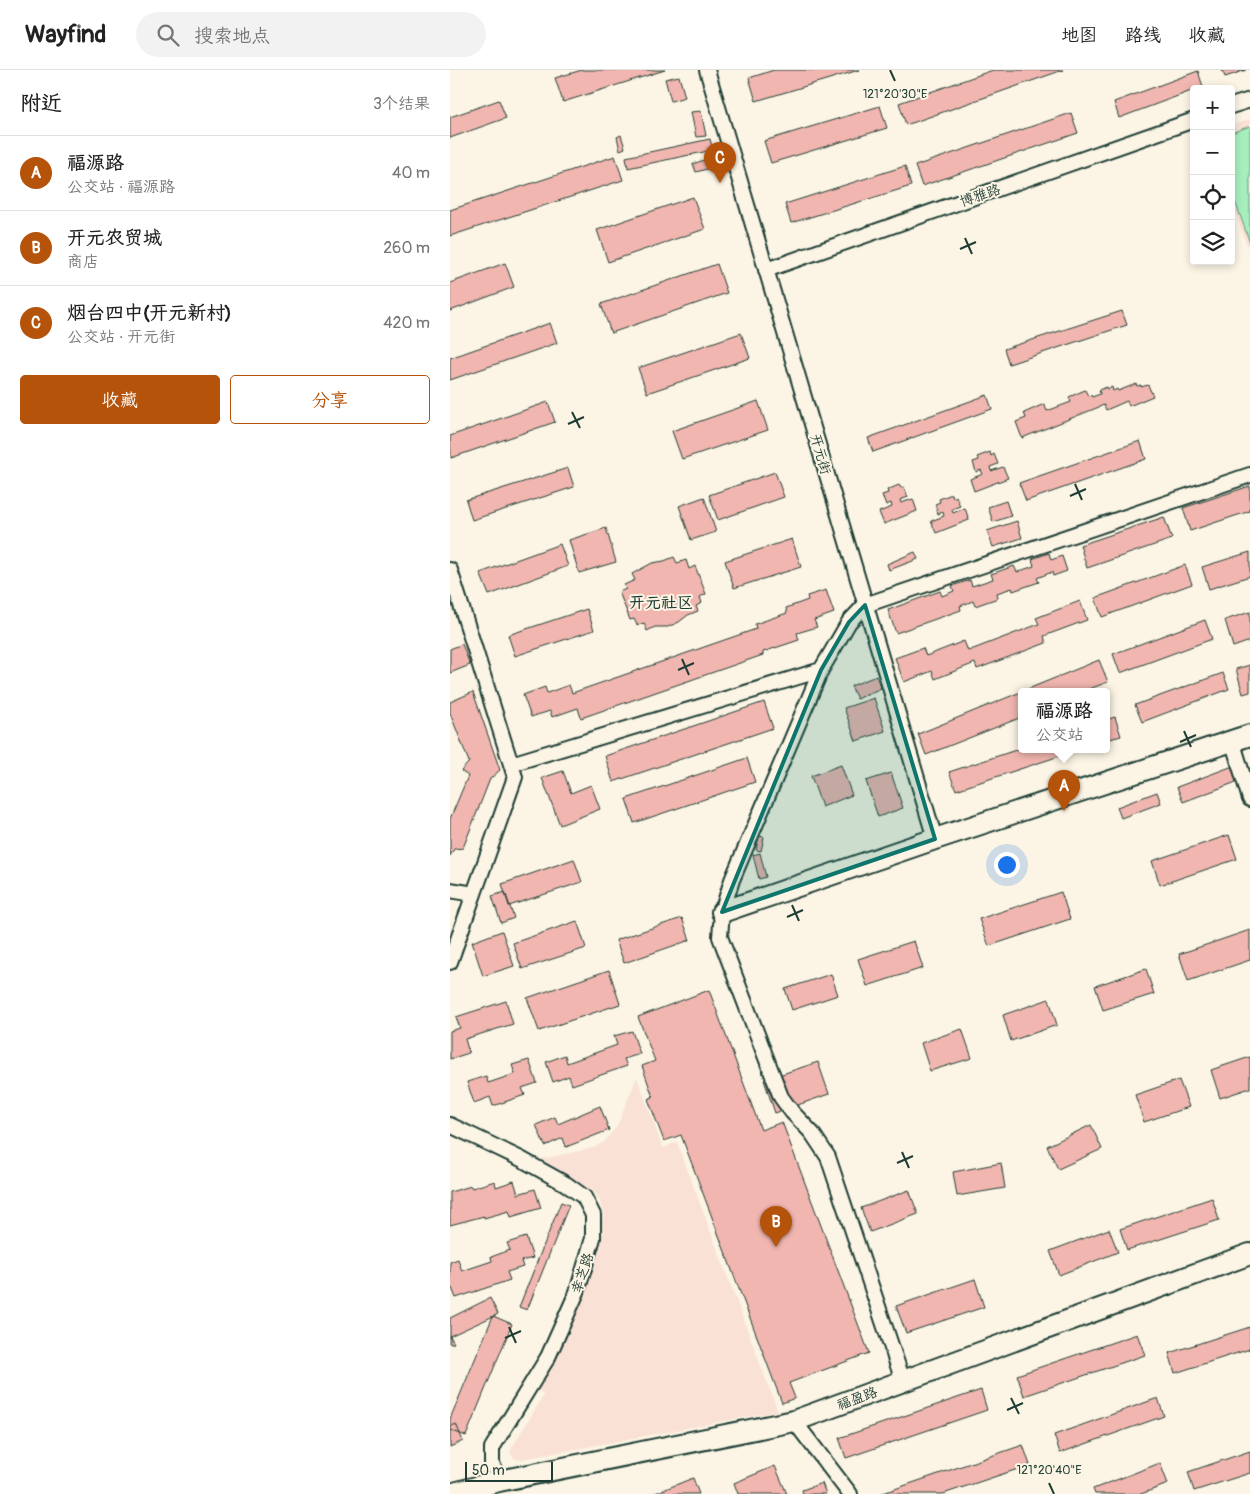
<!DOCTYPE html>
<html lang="zh">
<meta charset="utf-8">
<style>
body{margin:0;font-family:Pangolin,"LXGW WenKai TC",sans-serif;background:#f2f2f2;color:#222}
.controls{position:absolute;right:15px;top:15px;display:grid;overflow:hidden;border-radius:5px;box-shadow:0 2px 8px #0003}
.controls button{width:45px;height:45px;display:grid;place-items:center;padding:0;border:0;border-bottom:1px solid #e0e0e0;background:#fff;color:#222;font:25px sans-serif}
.scale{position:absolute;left:15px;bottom:12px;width:88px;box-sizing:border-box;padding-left:5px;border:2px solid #1f3d34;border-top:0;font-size:14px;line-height:18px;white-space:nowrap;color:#1f3d34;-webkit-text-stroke:4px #fcf5e5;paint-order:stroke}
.you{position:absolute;left:556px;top:794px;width:18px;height:18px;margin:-12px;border:4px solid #fff;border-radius:50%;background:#1a73e8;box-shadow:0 0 0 8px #1a73e833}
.badge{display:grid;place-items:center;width:32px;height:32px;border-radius:50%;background:#b45309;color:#fff;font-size:16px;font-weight:700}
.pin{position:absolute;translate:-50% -41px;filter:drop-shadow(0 1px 2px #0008)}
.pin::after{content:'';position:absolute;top:26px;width:18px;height:15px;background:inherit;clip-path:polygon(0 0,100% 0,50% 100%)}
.popup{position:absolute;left:568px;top:618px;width:92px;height:65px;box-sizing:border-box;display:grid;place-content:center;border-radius:5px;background:#fff;filter:drop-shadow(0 1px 4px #0005);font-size:16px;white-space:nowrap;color:#767676}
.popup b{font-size:19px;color:#222}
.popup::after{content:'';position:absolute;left:50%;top:100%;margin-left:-10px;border:10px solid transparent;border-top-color:#fff}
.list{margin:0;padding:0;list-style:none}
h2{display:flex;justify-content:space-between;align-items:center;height:65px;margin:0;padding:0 20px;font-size:21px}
h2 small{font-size:16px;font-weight:400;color:#767676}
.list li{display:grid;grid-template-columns:32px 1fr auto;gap:15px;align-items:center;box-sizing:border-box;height:75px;padding:0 20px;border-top:1px solid #e0e0e0}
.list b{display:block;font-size:19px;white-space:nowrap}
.list p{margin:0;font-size:16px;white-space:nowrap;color:#767676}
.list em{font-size:16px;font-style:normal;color:#767676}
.actions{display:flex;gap:10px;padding:15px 20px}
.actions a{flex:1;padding:11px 0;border:1px solid #b45309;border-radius:5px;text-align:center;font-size:18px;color:#b45309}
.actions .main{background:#b45309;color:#fff}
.icon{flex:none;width:28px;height:28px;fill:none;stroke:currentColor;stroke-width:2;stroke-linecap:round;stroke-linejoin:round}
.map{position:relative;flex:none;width:800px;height:1424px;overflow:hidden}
header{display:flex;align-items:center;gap:30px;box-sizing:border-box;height:70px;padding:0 25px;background:#fff;border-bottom:1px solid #e0e0e0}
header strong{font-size:24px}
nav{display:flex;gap:28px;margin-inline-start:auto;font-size:18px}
.search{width:350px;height:45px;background:#f2f2f2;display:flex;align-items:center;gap:12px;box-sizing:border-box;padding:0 18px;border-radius:28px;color:#767676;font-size:19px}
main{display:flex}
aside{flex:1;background:#fff}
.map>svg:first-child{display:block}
</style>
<header>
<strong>Wayfind</strong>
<div class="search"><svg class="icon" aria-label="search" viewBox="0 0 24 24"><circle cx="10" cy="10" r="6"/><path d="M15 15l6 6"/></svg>搜索地点</div>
<nav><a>地图</a><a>路线</a><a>收藏</a></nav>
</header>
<main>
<aside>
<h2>附近<small>3个结果</small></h2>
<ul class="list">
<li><span class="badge">A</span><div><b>福源路</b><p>公交站 · 福源路</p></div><em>40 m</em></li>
<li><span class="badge">B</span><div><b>开元农贸城</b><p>商店</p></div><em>260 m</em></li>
<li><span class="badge">C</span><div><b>烟台四中(开元新村)</b><p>公交站 · 开元街</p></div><em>420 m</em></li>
</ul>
<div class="actions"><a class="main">收藏</a><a>分享</a></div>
</aside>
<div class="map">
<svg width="800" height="1424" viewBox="0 0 800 1424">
<rect width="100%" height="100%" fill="#fcf5e5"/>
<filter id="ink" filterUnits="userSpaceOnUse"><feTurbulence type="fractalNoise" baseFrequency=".02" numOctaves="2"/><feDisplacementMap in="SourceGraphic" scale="10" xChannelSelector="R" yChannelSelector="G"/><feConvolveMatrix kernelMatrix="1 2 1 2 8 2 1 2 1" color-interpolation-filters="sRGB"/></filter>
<g filter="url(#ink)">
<path fill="#f9e2d5" d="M800 49V184L781 131V56Z
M187 1007 213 1078 227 1072 328 1341 68 1390 64 1388 61 1384V1379L94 1325 86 1318 130 1230 150 1163 153 1145 150 1132 145 1123 130 1113 87 1090 143 1078 154 1072 167 1056Z"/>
<path fill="#a6efbd" stroke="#629678" d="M800 56V173L781 120V63Z"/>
<path fill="#f1b6af" stroke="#1f3d34" d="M132 0H215L113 32 105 8Z
M324 0H409L306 31 299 8Z
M543 0H613L456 55 449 33Z
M772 0H796L775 7Z
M748 1 753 17 744 19V20L669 48 664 32Z
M229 6 235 27 221 31 215 9Z
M49 30 56 48 0 68V47Z
M430 36 437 58 321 93 314 71Z
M251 41 256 66 246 67 241 42Z
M621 43 628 63 472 116 465 96Z
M171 65 175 78 170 80 167 67Z
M260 69 263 80 178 98 176 87Z
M165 86 173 110 0 166V140Z
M262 87 264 97 246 102 243 94Z
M455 96 461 116 341 153 335 134Z
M243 127 255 159 158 192 147 160Z
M55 193 64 217 0 241V213Z
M267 194 277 223 161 263 151 234Z
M672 241 677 255 559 294 554 279Z
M100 253 107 273 0 310V288Z
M291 263 300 288 197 323 188 298Z
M686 314 687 316 691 315V317L698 315 703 326 679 336 677 331 656 340 654 335 572 368 566 352 576 348 574 343 594 334 597 341 621 332 619 327 635 320 638 326 641 325 642 327 650 324 649 320 657 317 658 319 662 317 663 321 667 319 668 321Z
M537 325 542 339 423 382 418 368Z
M308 331 318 360 232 389 222 361Z
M98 332 105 352 1 388 0 366Z
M690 371 696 389 576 431 569 413Z
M540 382 541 386 544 384 548 394 540 397 541 401 553 397 558 408 524 421 520 409 533 404 531 400 526 402 523 392 529 390 527 387Z
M118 398 124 417 22 450 16 430Z
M325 402 334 427 268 450 259 425Z
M449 415 451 418 454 417 458 427 450 430 451 433 463 429 467 441 434 454 429 442 442 437 441 433 436 435 432 425 438 423 437 420Z
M800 416V441L740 461 733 438Z
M502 424 503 428 506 426 510 436 502 439 503 443 515 438 519 450 486 463 481 451 494 446 493 442 488 444 485 434 490 432 489 429Z
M254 427 266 462 241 470 229 436Z
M556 431 561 446 543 452 538 437Z
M714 447 722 469 637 498 630 475Z
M567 451 572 468 543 477 537 461Z
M156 458 166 492 129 503 119 470Z
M342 469 351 497 284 518 275 491Z
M110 474 118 496 39 525 30 503Z
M465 482 468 489 439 500 437 494Z
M800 482V506L759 519 752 497Z
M599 483 601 490 612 486 617 501 603 506 602 502 587 508 589 512 563 521 562 518 547 523 548 528 525 536 523 531 510 536 511 540 446 563 438 540 490 521 492 526 504 521 502 516 520 510 522 516 543 509 541 504 564 496 567 502 584 496 582 489Z
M224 487 227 493 236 490 239 499 245 496 256 524 250 527 252 533 246 536 248 541 238 545 229 552 218 557H205L197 561 194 553 187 555 184 549 180 550 169 522 176 519 174 515 185 510 182 504 202 493 214 491Z
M735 495 742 514 652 547 645 528Z
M376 520 384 543 364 550 367 557 347 563 349 570 313 582V585L131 648 128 638 102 647 100 641 81 647 73 625 95 617 97 623 119 615 122 623 306 559 305 554 337 543 336 538 358 530 357 526Z
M630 531 637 550 594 566 596 573 527 599 525 593 485 609 482 601 454 612 445 588 473 578 476 586 514 571 518 581 589 554 586 548Z
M137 539 144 560 65 586 58 565Z
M800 542V571L783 577 775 550Z
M755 550 762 569 670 603 663 584Z
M12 574 20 595 0 603V579Z
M649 590 658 612 631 622H572V647L476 685 468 664Z
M800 595V622L793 624 786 599Z
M773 603 779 619 692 652 685 635Z
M426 606 431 618 407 629 401 616Z
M23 622 50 700 40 709 13 778 4 779 0 786V749L18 706 11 701 19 692 0 643V632Z
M424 628 435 661 406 671 394 638Z
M314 632 323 658 163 712 155 686Z
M665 647 671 666 656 670V650Z
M572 678V680H628L506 720 499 702Z
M297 688 305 712 184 753 176 729Z
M391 695 402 725 372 737 361 706Z
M783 696 789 711 733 732 727 717Z
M113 701 121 723 141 715 150 739 110 755 92 708Z
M441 703 453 738 428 747 416 711Z
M707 722 711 733 671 748 667 737Z
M779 765 787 789 710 815 702 791Z
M309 766 314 767 311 781 306 780Z
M310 783 316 807 309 809 303 785Z
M124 789 132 812 59 836 52 814Z
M55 822 64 848 51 853 42 826Z
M611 822 620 849 539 876 529 849Z
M232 848 240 870 174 893 166 870Z
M127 851 136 878 72 899 63 873Z
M800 860V890L738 911 729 884Z
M52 861 64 896 33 906 22 872Z
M464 871 473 898 417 916 408 889Z
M696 899 704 924 653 940 645 916Z
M159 900 170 934 89 961 77 928Z
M381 904 388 925 342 940 335 919Z
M259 920 311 1060 332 1052 419 1283 339 1313 345 1328 332 1333 231 1065 214 1071 198 1029 203 1027 192 996 205 991 188 947Z
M599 929 607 955 561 971 553 945Z
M56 931 63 954 15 969 19 983 0 989V961L10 958 6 947Z
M512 959 522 988 480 1001 471 973Z
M182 961 190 984 174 989 177 996 122 1015 119 1006 103 1012 96 992 115 985 117 993 167 975 164 966Z
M800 987V1018L770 1028 761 1000Z
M79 990 87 1013 72 1018 75 1025 43 1036 40 1027 24 1033 17 1012 36 1006 38 1013 65 1004 62 995Z
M368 992 379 1024 325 1043 314 1010Z
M729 1010 739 1037 694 1052 685 1025Z
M150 1036 159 1060 116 1077 113 1068 95 1076 86 1055 105 1047 108 1054Z
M641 1055 652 1079 608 1099 597 1076Z
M551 1093 555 1118 507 1126 503 1102Z
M45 1111 46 1117 64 1111 68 1124 85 1119 91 1138 61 1147 59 1141 34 1148V1146L0 1155V1122L21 1116 22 1118Z
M459 1120 468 1144 420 1162 411 1138Z
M762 1128 769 1150 677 1180 670 1159Z
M111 1132 119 1135 77 1240 69 1237Z
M659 1159 668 1182 609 1205 600 1181Z
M76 1167 83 1188 71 1191 73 1197 57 1202 60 1210 6 1228 2 1218H0V1192L8 1189 12 1201 42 1191 41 1187 60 1180 57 1173Z
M525 1209 534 1237 456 1263 446 1236Z
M40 1228 48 1244 0 1266 4 1273 0 1274V1248Z
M43 1246 62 1254 16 1366 0 1360V1349Z
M800 1257V1279L725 1303 719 1283Z
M687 1264 695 1285 574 1326 567 1305Z
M531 1320 537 1340 396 1388 389 1368Z
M708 1328 714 1346 610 1383 604 1365Z
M6 1354 13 1371 0 1377V1357Z
M573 1375 580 1395 493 1424H430Z
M800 1381V1403L744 1421 738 1402Z
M710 1393 718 1414 691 1424H645L643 1419Z
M325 1396 337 1424H288L284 1413Z
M243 1408 249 1424H203Z
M372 1413 376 1424H353L352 1420Z"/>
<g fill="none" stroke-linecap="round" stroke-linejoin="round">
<defs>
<path id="street" d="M257 0 485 769
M781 36 800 30
M316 200 744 50
M0 500 65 707 0 892
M782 670 800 729
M61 694 371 600
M0 820 24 824
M0 1055 71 1089 116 1114 134 1127 143 1145V1168L127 1222 98 1287 42 1378V1393L49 1411
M453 1311 378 1087 362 1063 342 1042 331 1027 270 867 272 842 282 810 371 600 399 552 415 535 800 405
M344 1351 400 1424"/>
<path id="secondary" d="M272 842 485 769 800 665
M0 1424 49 1411 344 1351 800 1184"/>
</defs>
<use href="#street" stroke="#1f3d34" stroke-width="18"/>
<use href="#secondary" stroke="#1f3d34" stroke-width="24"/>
<use href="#street" stroke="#fcf5e5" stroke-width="14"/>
<use href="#secondary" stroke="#fcf5e5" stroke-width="20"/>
</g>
</g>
<path fill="#0f766e" fill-opacity="0.2" stroke="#0f766e" stroke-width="4" stroke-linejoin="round" d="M415 535 485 769 272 842 371 600 399 552Z"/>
<path fill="none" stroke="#1f3d34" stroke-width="2" d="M440 0 445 11M515 168 522 184M510 179 526 172M122 342 130 358M118 354 134 347M625 414 632 430M620 426 636 419M232 589 239 605M228 600 244 593M734 661 741 677M730 672 746 665M342 835 349 851M337 847 353 840M452 1082 459 1098M447 1093 463 1086M59 1257 66 1273M55 1268 71 1261M561 1328 569 1344M557 1340 573 1333M599 1413 604 1424"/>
<g text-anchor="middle" stroke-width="4" stroke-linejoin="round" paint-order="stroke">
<g font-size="14" fill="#1f3d34" stroke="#fcf5e5">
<text transform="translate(530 125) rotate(-19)" y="5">博雅路</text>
<text transform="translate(371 384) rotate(74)" y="5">开元街</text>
<text transform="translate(132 1203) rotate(-72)" y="5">幸芝路</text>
<text transform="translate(407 1328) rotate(-20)" y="5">福盈路</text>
</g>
<g font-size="16" font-weight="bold" fill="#1f3d34" stroke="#fcf5e5">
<text x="211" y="538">开元社区</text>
</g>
</g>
<g font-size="12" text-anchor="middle" fill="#1f3d34" stroke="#fcf5e5" stroke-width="4" stroke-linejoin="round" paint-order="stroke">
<text x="445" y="28">121°20'30"E</text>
<text x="599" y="1404">121°20'40"E</text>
</g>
</svg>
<div class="controls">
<button>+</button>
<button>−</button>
<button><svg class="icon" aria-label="locate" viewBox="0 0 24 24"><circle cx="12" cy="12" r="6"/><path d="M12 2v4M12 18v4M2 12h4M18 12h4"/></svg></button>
<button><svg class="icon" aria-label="layers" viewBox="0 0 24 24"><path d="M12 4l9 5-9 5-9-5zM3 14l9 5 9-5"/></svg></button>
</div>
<div class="scale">50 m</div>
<div class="you"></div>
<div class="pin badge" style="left:614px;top:741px">A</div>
<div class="popup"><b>福源路</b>公交站</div>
<div class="pin badge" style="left:326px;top:1177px">B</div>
<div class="pin badge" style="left:270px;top:113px">C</div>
</div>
</main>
